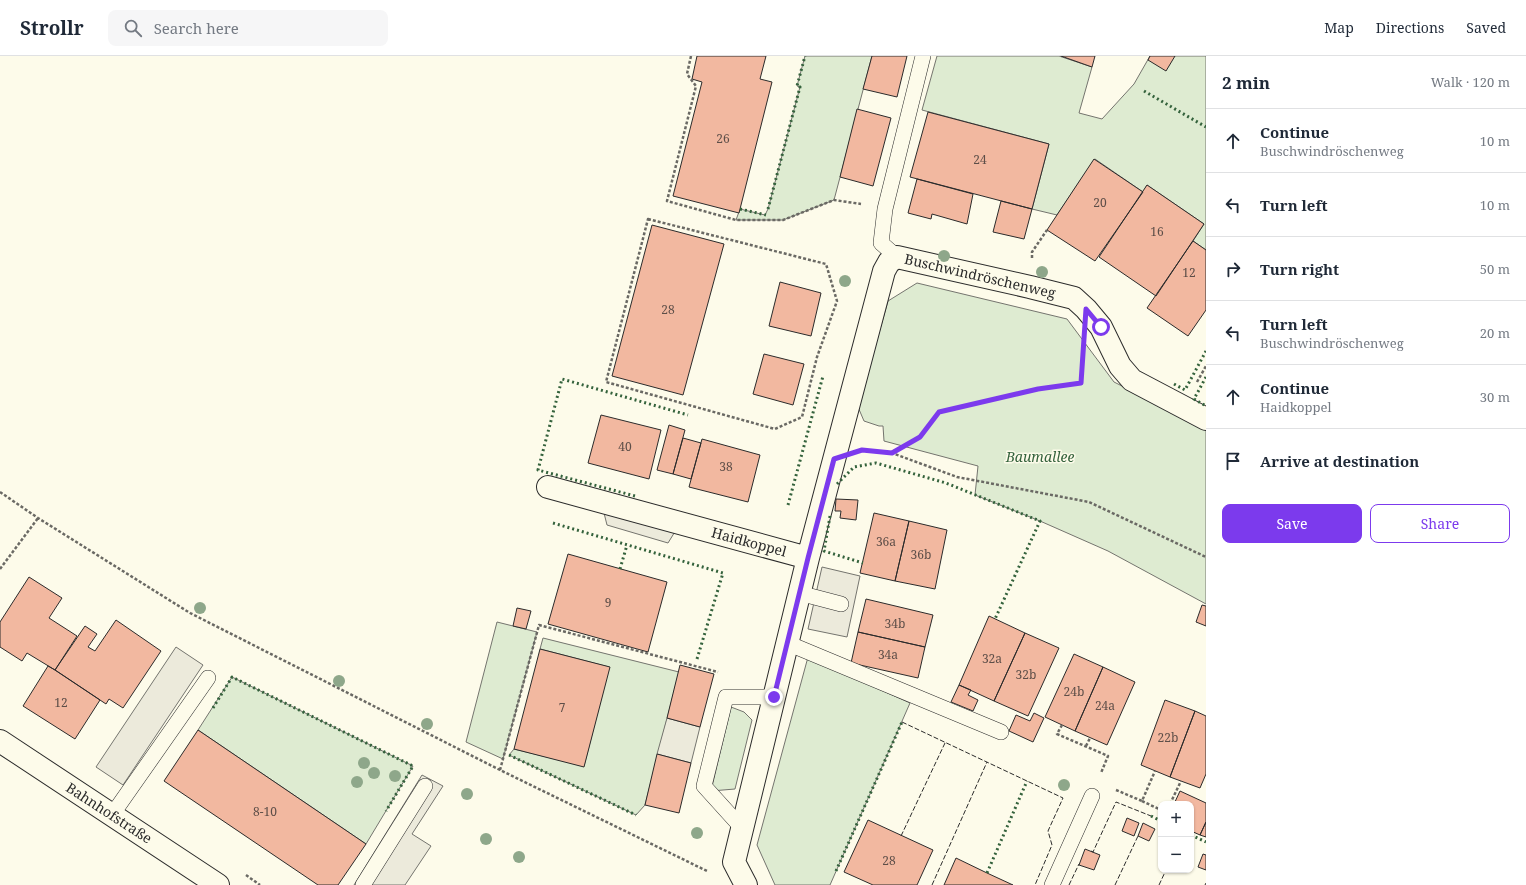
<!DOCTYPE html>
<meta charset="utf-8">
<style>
body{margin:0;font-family:"Noto Serif",serif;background:#f6f6f7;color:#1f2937}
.controls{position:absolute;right:12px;bottom:12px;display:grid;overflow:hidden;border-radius:8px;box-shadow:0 1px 3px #0004}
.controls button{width:36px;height:36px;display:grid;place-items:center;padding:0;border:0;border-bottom:1px solid #e0e1e3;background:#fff;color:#1f2937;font:20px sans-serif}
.stop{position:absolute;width:12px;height:12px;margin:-9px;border:3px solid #7c3aed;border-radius:50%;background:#fff}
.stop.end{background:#7c3aed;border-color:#fff;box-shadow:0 1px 4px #0008}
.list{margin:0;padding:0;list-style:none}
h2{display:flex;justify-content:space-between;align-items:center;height:52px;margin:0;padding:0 16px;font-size:17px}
h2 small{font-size:13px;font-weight:400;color:#747a83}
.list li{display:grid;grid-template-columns:26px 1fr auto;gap:12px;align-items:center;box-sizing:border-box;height:64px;padding:0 16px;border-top:1px solid #e0e1e3}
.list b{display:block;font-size:15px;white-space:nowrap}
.list p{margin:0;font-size:13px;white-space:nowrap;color:#747a83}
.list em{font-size:13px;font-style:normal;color:#747a83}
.actions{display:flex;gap:8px;padding:12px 16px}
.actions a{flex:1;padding:9px 0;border:1px solid #7c3aed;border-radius:8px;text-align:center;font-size:14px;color:#7c3aed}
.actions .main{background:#7c3aed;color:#fff}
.icon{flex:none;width:22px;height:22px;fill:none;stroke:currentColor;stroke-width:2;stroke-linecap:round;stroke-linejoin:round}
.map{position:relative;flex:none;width:1206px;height:829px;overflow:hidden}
header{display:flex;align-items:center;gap:24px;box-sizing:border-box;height:56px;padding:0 20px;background:#fff;border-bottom:1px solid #e0e1e3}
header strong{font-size:19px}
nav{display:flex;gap:22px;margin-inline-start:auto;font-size:14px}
.search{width:280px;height:36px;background:#f6f6f7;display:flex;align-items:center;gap:10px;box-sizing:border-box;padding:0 14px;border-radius:8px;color:#747a83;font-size:15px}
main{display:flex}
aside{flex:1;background:#fff}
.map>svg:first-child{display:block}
</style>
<header>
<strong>Strollr</strong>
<div class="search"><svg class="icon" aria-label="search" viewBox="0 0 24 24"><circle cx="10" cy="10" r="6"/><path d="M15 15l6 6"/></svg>Search here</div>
<nav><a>Map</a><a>Directions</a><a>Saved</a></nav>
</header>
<main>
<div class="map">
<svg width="1206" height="829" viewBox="0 0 1206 829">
<rect width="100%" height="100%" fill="#fdfbea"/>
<path fill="#deebd1" stroke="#74746e" d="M805 0H872L834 144 783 164H736L740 153 765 159 768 153 800 31 797 30Z
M937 0H1059L1092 11 1079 57 1102 63 1134 28 1150 0H1206V194L1193 185 1204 168 1147 129 1143 136 1095 103 1057 159 1032 153 1049 88 922 54Z
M917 227 1067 263 1114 326 1206 372V548L1108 495 1040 465 975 439 978 410 884 385 883 370H879L864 365 858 351 888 245Z
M497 566 537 576 503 703 466 686Z
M543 582 679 616 645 749 636 759 509 699 514 693 584 710 609 611 540 593Z
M808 601 910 647 830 829H775L757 789Z
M232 621 413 710 366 788 198 674Z
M731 651 744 656 752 664 735 733 711 735Z"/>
<path fill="#eceadb" stroke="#74746e" d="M603 453 676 474 668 487 607 469Z
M822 511 860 520 847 581 808 573Z
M176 591 203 609 123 729 96 711Z
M667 662 700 671 691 707 657 698Z
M422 719 443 730 412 778 431 790 405 829H354Z"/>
<path fill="#f2b8a0" stroke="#2b2b2b" d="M697 0H766L760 23 772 26 739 157 673 140 702 26 692 23Z
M872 0H907L897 41 863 33Z
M1061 0H1095L1092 11Z
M1150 0H1175L1166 15 1148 4Z
M857 53 891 62 873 130 840 121Z
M928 56 1049 88 1032 153 910 121Z
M1094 103 1143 136 1095 205 1047 174Z
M917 123 973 138 967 168 932 158 931 163 908 157Z
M1147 129 1204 168 1156 240 1099 201Z
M1001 145 1032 153 1024 183 993 176Z
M652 169 724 188 683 339 612 320Z
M1193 185 1206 194V254L1188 280 1147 252Z
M780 226 821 237 811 280 769 270Z
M764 298 804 308 793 349 753 338Z
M601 359 661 374 649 423 588 407Z
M669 369 685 374 673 418 657 414Z
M683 382 701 387 691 423 673 418Z
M702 383 760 399 748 446 689 431Z
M836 443 858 444 856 464 840 462 841 455H835Z
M874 457 909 465 895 525 860 517Z
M909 465 947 474 935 533 895 525Z
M568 498 667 526 648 596 548 568Z
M29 521 62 542 49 562 77 580 55 614 27 597 22 605 0 591V566Z
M866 543 933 559 925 591 858 576Z
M1202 549 1206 550V570L1196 566Z
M517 552 531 555 526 573 513 570Z
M989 560 1025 577 994 645 959 629Z
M116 564 161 595 123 652 109 643 106 648 55 614 85 570 97 578 88 591 95 595Z
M858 576 925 591 918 622 851 607Z
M1025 577 1059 592 1028 660 994 645Z
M540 593 610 611 584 711 514 693Z
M1074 598 1103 611 1075 675 1045 661Z
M680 609 714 618 700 671 667 662Z
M48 610 55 614 100 644 75 683 23 650Z
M1103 611 1135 626 1107 689 1075 675Z
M959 629 971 634 968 639 978 644 973 655 951 646Z
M1165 644 1195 655 1170 721 1141 709Z
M1195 655 1206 660V718L1200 732 1170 721Z
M1034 657 1044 662 1033 686 1009 675 1016 659 1030 665Z
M198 674 366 788 338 829H318L164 725Z
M657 698 691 707 679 757 645 749Z
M1180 735 1206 747V766L1200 779 1191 775V748H1174Z
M1127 762 1139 767 1134 780 1122 775Z
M868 764 933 794 917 829H873L844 816Z
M1206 766V781L1200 779Z
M1143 767 1155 773 1149 785 1138 780Z
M1085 793 1100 799 1094 814 1079 809Z
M1203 798 1206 799V814L1198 811Z
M956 802 987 817 1013 829H944Z"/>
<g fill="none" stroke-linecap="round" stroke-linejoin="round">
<defs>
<path id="lane" d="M897 201 881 187 885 153 923 0
M799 537 841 548
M787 587 1001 676
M112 759 208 622
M742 772 704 730 726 641H774
M363 829 425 730
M1052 829 1092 740"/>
<path id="street" d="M548 431 808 502
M746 829 734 806 808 502 884 215 889 206 897 201 1030 231 1074 242 1086 253 1101 271 1120 310 1132 324 1206 363"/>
<path id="secondary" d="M0 685 218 829"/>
</defs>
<use href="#lane" stroke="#2b2b2b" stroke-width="16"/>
<use href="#street" stroke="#2b2b2b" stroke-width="24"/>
<use href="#secondary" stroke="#2b2b2b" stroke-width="24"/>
<path stroke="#6a6964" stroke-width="2.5" stroke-dasharray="3 2" stroke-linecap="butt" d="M691 0 687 18 696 30 667 145 736 164H783L834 144 861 148
M648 163 826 208 837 245 817 301 802 361 775 373 606 326Z
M1032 202V196L1047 174
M1197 326 1206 310
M866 395 892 397 957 421 1089 446 1206 501
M892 396 921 381 939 356 1037 333 1081 327 1083 301
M0 436 38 462 190 557 500 714 707 815
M0 513 38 462
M1062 669 1057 678 1108 700 1101 717
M1086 690 1090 682
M500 714 539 569 718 616
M1116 734 1142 745 1155 715
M1142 745 1161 754
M1170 748 1181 725
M246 819 260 829"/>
<use href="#lane" stroke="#fdfbea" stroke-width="15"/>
<use href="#street" stroke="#fdfbea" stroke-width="22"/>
<use href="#secondary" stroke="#fdfbea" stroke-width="22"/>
<path stroke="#34623c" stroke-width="3" stroke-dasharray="2 3" stroke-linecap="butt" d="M1144 35 1206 71
M740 153 766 159
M768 153 800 31 797 30 805 0
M1206 321 1194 343 1206 350
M1174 328 1185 334 1206 295
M837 428 854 411 876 407 946 427 1040 465 995 563
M635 440 538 414 562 323 688 359
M788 449 823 320
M830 460 824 495 863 507
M553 467 723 517 697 603
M620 513 627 489
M213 652 232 621 413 710 386 755
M509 699 636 759
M1151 760 1161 765
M1191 779 1206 786
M836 815 902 666
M987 817 1027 725"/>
<path stroke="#2b2b2b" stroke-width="1" stroke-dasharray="5 2" stroke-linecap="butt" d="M902 666 1063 742 1048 775 1052 789 1035 829
M901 780 945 687
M1091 795 1093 796 1116 746 1151 760
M932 829 987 706
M1069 829 1079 808
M1115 829 1138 780
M1159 829 1166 814
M1205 829 1206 827"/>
</g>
<g fill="#8ea78a">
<circle cx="944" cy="200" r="6"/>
<circle cx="1042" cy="216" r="6"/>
<circle cx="845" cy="225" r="6"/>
<circle cx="200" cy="552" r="6"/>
<circle cx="339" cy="625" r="6"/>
<circle cx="427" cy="668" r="6"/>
<circle cx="364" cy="707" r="6"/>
<circle cx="374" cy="717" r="6"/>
<circle cx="395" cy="720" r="6"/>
<circle cx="357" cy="726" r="6"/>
<circle cx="1064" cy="729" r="6"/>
<circle cx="467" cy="738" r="6"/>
<circle cx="697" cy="777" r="6"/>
<circle cx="486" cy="783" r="6"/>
<circle cx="519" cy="801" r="6"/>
</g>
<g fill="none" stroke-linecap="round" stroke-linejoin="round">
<path stroke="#7c3aed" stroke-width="5" d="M774 641 808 502 834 403 862 394 892 397 920 381 939 356 1038 333 1081 327 1086 253 1101 271"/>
</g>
<g text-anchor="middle" stroke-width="3" stroke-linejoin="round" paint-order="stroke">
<g font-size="12" fill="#5d4e48">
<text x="723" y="87">26</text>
<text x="980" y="108">24</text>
<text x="1100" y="151">20</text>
<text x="1157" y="180">16</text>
<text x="1189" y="221">12</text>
<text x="668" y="258">28</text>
<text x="625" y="395">40</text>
<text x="726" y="415">38</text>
<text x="886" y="490">36a</text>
<text x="921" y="503">36b</text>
<text x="608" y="551">9</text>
<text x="895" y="572">34b</text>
<text x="888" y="603">34a</text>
<text x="992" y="607">32a</text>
<text x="1026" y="623">32b</text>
<text x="1074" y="640">24b</text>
<text x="61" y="651">12</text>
<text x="1105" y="654">24a</text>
<text x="562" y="656">7</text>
<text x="1168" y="686">22b</text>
<text x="265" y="760">8-10</text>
<text x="889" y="809">28</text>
</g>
<g font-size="14" fill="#2b2b2b" stroke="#fdfbea">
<text transform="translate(980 220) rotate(13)" y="5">Buschwindröschenweg</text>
<text transform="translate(749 486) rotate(15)" y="5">Haidkoppel</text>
<text transform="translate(109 757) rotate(33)" y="5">Bahnhofstraße</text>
</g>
<g font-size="14" font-style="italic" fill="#34623c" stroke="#fdfbea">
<text x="1040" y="406">Baumallee</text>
</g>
</g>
</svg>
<div class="controls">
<button>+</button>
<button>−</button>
</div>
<div class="stop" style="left:1101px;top:271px"></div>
<div class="stop end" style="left:774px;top:641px"></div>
</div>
<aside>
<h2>2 min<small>Walk · 120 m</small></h2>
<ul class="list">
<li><svg class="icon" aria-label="ahead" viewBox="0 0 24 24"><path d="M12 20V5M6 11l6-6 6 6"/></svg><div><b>Continue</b><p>Buschwindröschenweg</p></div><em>10 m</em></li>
<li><svg class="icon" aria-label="left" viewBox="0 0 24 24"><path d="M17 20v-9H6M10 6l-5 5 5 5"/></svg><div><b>Turn left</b></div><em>10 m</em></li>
<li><svg class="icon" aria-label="right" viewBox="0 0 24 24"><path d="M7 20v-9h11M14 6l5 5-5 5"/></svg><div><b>Turn right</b></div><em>50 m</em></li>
<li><svg class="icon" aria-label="left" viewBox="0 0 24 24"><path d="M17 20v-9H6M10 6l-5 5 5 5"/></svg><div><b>Turn left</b><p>Buschwindröschenweg</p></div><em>20 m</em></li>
<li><svg class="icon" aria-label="ahead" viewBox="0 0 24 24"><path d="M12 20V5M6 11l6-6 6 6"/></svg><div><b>Continue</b><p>Haidkoppel</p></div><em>30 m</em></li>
<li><svg class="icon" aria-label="arrive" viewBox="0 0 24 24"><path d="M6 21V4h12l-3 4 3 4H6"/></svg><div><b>Arrive at destination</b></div></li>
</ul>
<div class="actions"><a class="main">Save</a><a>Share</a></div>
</aside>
</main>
